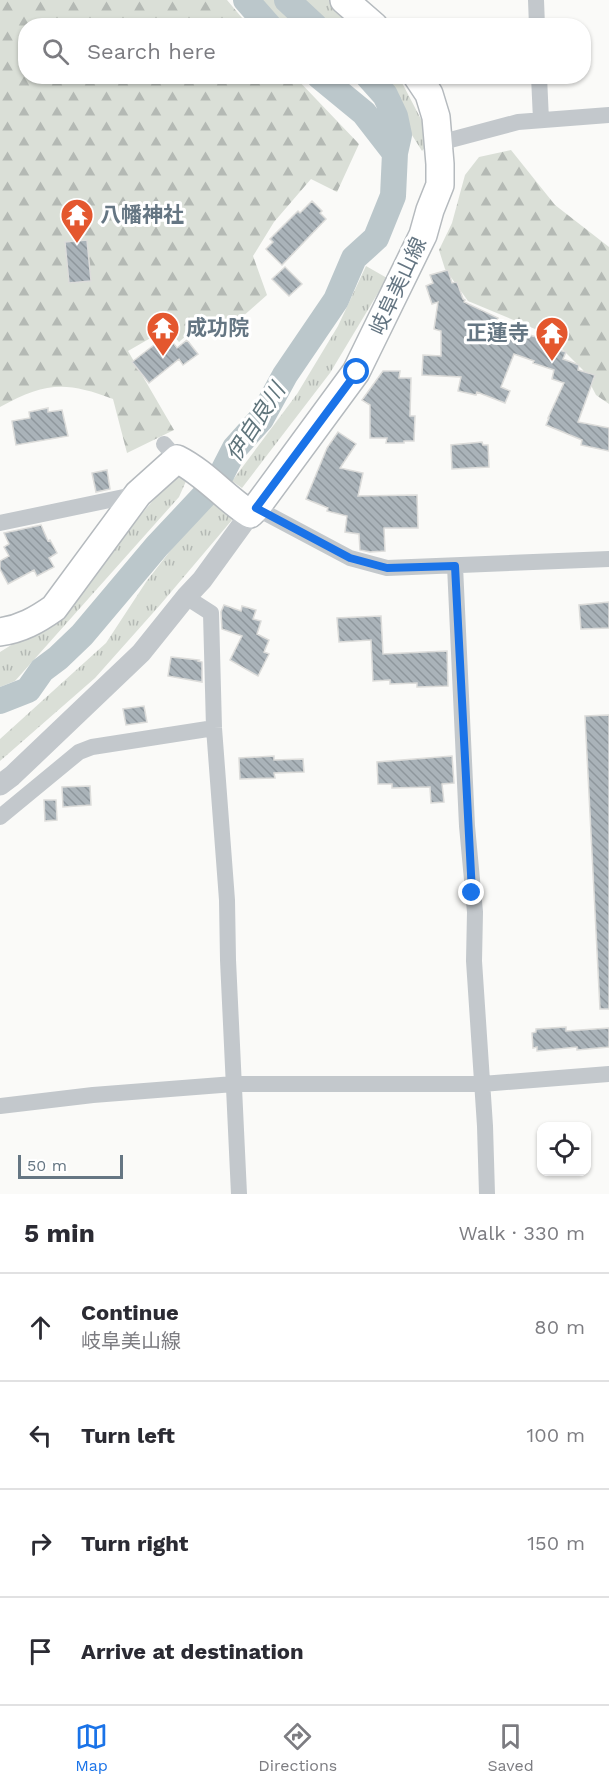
<!DOCTYPE html>
<meta charset="utf-8">
<style>
body{margin:0;font-family:"Work Sans","Noto Sans JP",sans-serif;background:#f2f2f3;color:#2b2b33}
.controls{position:absolute;right:18px;bottom:18px;display:grid;overflow:hidden;border-radius:12px;box-shadow:0 2px 4px #0004}
.controls button{width:54px;height:54px;display:grid;place-items:center;padding:0;border:0;border-bottom:2px solid #e1e1e2;background:#fff;color:#2b2b33;font:30px sans-serif}
.scale{position:absolute;left:18px;bottom:15px;width:105px;box-sizing:border-box;padding-left:6px;border:3px solid #657683;border-top:0;font-size:16px;line-height:21px;white-space:nowrap;color:#657683;-webkit-text-stroke:4px #fff;paint-order:stroke}
.stop{position:absolute;width:18px;height:18px;margin:-14px;border:4px solid #1a73e8;border-radius:50%;background:#fff}
.stop.end{background:#1a73e8;border-color:#fff;box-shadow:0 2px 6px #0008}
.list{margin:0;padding:0;list-style:none}
h2{display:flex;justify-content:space-between;align-items:center;height:78px;margin:0;padding:0 24px;font-size:26px}
h2 small{font-size:20px;font-weight:400;color:#7c7c81}
.list li{display:grid;grid-template-columns:39px 1fr auto;gap:18px;align-items:center;box-sizing:border-box;height:108px;padding:0 24px;border-top:2px solid #e1e1e2}
.list b{display:block;font-size:22px;white-space:nowrap}
.list p{margin:0;font-size:20px;white-space:nowrap;color:#7c7c81}
.list em{font-size:20px;font-style:normal;color:#7c7c81}
.icon{flex:none;width:33px;height:33px;fill:none;stroke:currentColor;stroke-width:2;stroke-linecap:round;stroke-linejoin:round}
.map{position:relative;flex:none;width:609px;height:1194px;overflow:hidden}
.search{position:absolute;background:#fff;box-shadow:0 2px 4px #0004;left:18px;right:18px;top:18px;height:66px;display:flex;align-items:center;gap:15px;box-sizing:border-box;padding:0 21px;border-radius:24px;color:#7c7c81;font-size:22px}
.sheet{height:510px;background:#fff}
nav{display:flex;justify-content:space-around;align-items:center;box-sizing:border-box;height:84px;border-top:2px solid #e1e1e2;background:#fff;font-size:16px;color:#7c7c81}
nav a{display:grid;justify-items:center;gap:3px}
nav .on{color:#1a73e8}
.map>svg:first-child{display:block}
</style>
<div class="map">
<svg width="609" height="1194" viewBox="0 0 609 1194">
<defs>
<pattern id="grass-tufts" width="24" height="20" patternUnits="userSpaceOnUse" patternTransform="scale(1.5)"><rect width="24" height="20" fill="#dadfd7"/><path d="M3 7l-1-3M5 7V3M7 7l1-3M15 17l-1-3M17 17v-4M19 17l1-3" fill="none" stroke="#b4b9b4"/></pattern>
<pattern id="forest-firs" width="22" height="20" patternUnits="userSpaceOnUse" patternTransform="scale(1.5)"><rect width="22" height="20" fill="#dadfd7"/><path d="M5 1l3.5 6h-7zM16 11l3.5 6h-7z" fill="#b4b9b4"/></pattern>
<pattern id="building-back-hatch" width="6" height="6" patternUnits="userSpaceOnUse" patternTransform="scale(1.5)"><rect width="6" height="6" fill="#aab3b9"/><path d="M-1 5l2 2M0 0l6 6M5-1l2 2" fill="none" stroke="#8e969c"/></pattern>
</defs>
<rect width="100%" height="100%" fill="#fafaf8"/>
<path fill="url(#grass-tufts)" d="M252 0H277L305 25H282Z
M302 0H331L360 25H328Z
M372 77H399L423 123 430 142 422 151 388 97Z
M366 266 387 278 330 373 242 488 232 481 297 394 338 326Z
M174 476 187 479 179 497 15 681 0 687V652L50 621Z
M212 497 231 514 232 520 160 605 95 678 0 761V739L106 643 146 582Z"/>
<path fill="url(#forest-firs)" d="M0 0H227L248 25 26 26V76L295 77 359 144 337 192 311 179 274 222 253 256 267 295 233 325 207 317 179 342 168 328 128 351 174 430 127 453 113 399C66 381 45 382 0 407Z
M511 150 555 205 609 247V404L596 395 583 370 547 334 468 301 445 269 439 250 452 223 465 175 479 157Z"/>
<g fill="none" stroke-linecap="round" stroke-linejoin="round">
<path stroke="#bbc7cb" stroke-width="26" d="M246 0 269 26
M287 0 315 26
M319 76 364 113 395 153
M0 701 28 690 42 670 58 658 82 635 157 546 218 481 235 448 261 419 285 375 336 300 354 258 376 238 393 196 395 153 399 135 395 116 385 95 368 76"/>
</g>
<path fill="url(#building-back-hatch)" stroke="#dcdcda" stroke-width="1.5" d="M312 201 322 211 320 213 326 219 282 265 266 249 273 242 270 239 298 211 300 213Z
M87 240 91 281 69 283 65 242Z
M285 267 302 284 289 296 272 279Z
M448 270 452 283 457 282 463 299 465 300 464 302 498 318 495 324 561 345 559 350 566 352 563 359 579 365 578 370 595 375 578 422 609 428V451L581 445 582 440 546 425 549 418H548L564 383 552 379 554 370 533 363 534 361 514 354 501 387 510 391 505 403 477 392 476 395 458 391 461 377 422 375 423 355 441 356V331L434 329 438 302 432 304 426 286 433 283 430 275Z
M167 335 177 348 187 340 198 354 183 365 179 359 149 383 132 362Z
M383 371H400L399 378H411L410 416H415L414 441H404V443H386L387 438H370V405L362 400Z
M48 408V412L62 410 68 436 16 445 12 421 30 418 29 412Z
M338 432 356 444 340 468 363 473 358 496 417 495 418 528H384L385 551 370 552 360 550 359 534 345 532 347 516 327 511 328 508 306 499 327 448Z
M482 442 483 445H488L489 467 452 469 451 445Z
M107 470 110 489 96 492 92 473Z
M41 525 48 541 50 540 57 553 49 558 54 567 37 576 34 570 8 584 0 569V561L9 556 4 547 9 544 4 533Z
M609 602V628L581 629 579 605Z
M224 605 241 611 242 606 256 610 253 619 261 621 257 634 269 640 264 652 269 654 258 676 230 660 242 636 222 629 221 612Z
M381 616 383 654 447 651 448 686 417 687V683L390 684V680L373 681 371 640 339 642 337 618Z
M171 657 199 660 198 661 202 662V682L168 676Z
M144 706 147 722 126 725 123 709Z
M609 715V1009H600L585 716Z
M274 756V760L303 759 304 772 274 773 275 778 240 779 239 758Z
M452 756 454 783 442 784 444 802 431 803 430 787 392 788V784H378L377 762Z
M90 786 91 805 63 807 62 787Z
M44 800H56L57 820 45 821Z
M566 1027V1031L609 1028V1047L577 1050V1047L537 1051V1047L533 1048 532 1033 536 1032V1029Z"/>
<g fill="none" stroke-linecap="round" stroke-linejoin="round">
<defs>
<path id="primary" d="M344 0 374 26
M0 632C21 629 37 620 54 608L138 494 177 459C205 473 225 498 250 514L256 508 356 372 423 235 430 210 440 185V164L436 117 429 94 417 76"/>
</defs>
<use href="#primary" stroke="#b5babe" stroke-width="30"/>
<path stroke="#c3c8cc" stroke-width="16" d="M536 0 537 26
M539 76 541 120
M439 143 518 122 609 115
M164 444 177 459
M256 508 350 558 387 568 609 559
M0 523 138 494
M455 566 467 826 475 912 474 961 485 1126 487 1194
M186 597 211 613 214 728 227 900 228 960 239 1194
M0 817 79 752 92 747 214 728
M0 1106 93 1095 234 1084H482L609 1074"/>
<path stroke="#c3c8cc" stroke-width="21" d="M0 785 12 776 141 653 186 597 202 580 250 514"/>
<use href="#primary" stroke="#fff" stroke-width="27"/>
</g>
<g fill="none" stroke-linecap="round" stroke-linejoin="round">
<path stroke="#1a73e8" stroke-width="8" d="M357 372 256 508 350 558 387 568 455 566 472 893"/>
</g>
<defs>
<symbol id="temple-pin" viewBox="-11 -11 22 30"><path d="M0 17L-7.5 6A9.5 9.5 0 1 1 7.5 6Z" fill="#e4572e" stroke="#fff"/><path d="M0-6L5-2H3V0L6.5 2.5H4V6H1.5V3h-3V6H-4V2.5H-6.5L-3 0V-2H-5Z" fill="#fff"/></symbol>
</defs>
<g fill-rule="evenodd">
<use href="#temple-pin" x="58" y="196" width="38" height="52"/>
<use href="#temple-pin" x="144" y="309" width="38" height="52"/>
<use href="#temple-pin" x="533" y="314" width="38" height="52"/>
</g>
<g text-anchor="middle" stroke-width="6" stroke-linejoin="round" paint-order="stroke">
<g font-size="21" font-weight="bold" fill="#657683" stroke="#fff" text-anchor="start">
<text x="100" y="222">八幡神社</text>
<text x="186" y="335">成功院</text>
<text x="529" y="340" text-anchor="end">正蓮寺</text>
</g>
<g font-size="21" fill="#657683" stroke="#fff">
<text transform="translate(398 286) rotate(-65)" y="7">岐阜美山線</text>
</g>
<g font-size="22" font-style="italic" fill="#60757c" stroke="#fff">
<text transform="translate(255 422) rotate(-57)" y="8">伊自良川</text>
</g>
</g>
</svg>
<div class="controls">
<button><svg class="icon" aria-label="locate" viewBox="0 0 24 24"><circle cx="12" cy="12" r="6"/><path d="M12 2v4M12 18v4M2 12h4M18 12h4"/></svg></button>
</div>
<div class="scale">50 m</div>
<div class="stop" style="left:357px;top:372px"></div>
<div class="stop end" style="left:472px;top:893px"></div>
<div class="search"><svg class="icon" aria-label="search" viewBox="0 0 24 24"><circle cx="10" cy="10" r="6"/><path d="M15 15l6 6"/></svg>Search here</div>
</div>
<section class="sheet">
<h2>5 min<small>Walk · 330 m</small></h2>
<ul class="list">
<li><svg class="icon" aria-label="ahead" viewBox="0 0 24 24"><path d="M12 20V5M6 11l6-6 6 6"/></svg><div><b>Continue</b><p>岐阜美山線</p></div><em>80 m</em></li>
<li><svg class="icon" aria-label="left" viewBox="0 0 24 24"><path d="M17 20v-9H6M10 6l-5 5 5 5"/></svg><div><b>Turn left</b></div><em>100 m</em></li>
<li><svg class="icon" aria-label="right" viewBox="0 0 24 24"><path d="M7 20v-9h11M14 6l5 5-5 5"/></svg><div><b>Turn right</b></div><em>150 m</em></li>
<li><svg class="icon" aria-label="arrive" viewBox="0 0 24 24"><path d="M6 21V4h12l-3 4 3 4H6"/></svg><div><b>Arrive at destination</b></div></li>
</ul>
</section>
<nav>
<a class="on"><svg class="icon" aria-label="map" viewBox="0 0 24 24"><path d="M3 6l6-2 6 2 6-2v14l-6 2-6-2-6 2zM9 4v14M15 6v14"/></svg>Map</a>
<a><svg class="icon" aria-label="directions" viewBox="0 0 24 24"><path d="M12 3l9 9-9 9-9-9zM9 14v-3h6M13 9l2 2-2 2"/></svg>Directions</a>
<a><svg class="icon" aria-label="saved" viewBox="0 0 24 24"><path d="M7 4h10v16l-5-4-5 4z"/></svg>Saved</a>
</nav>
